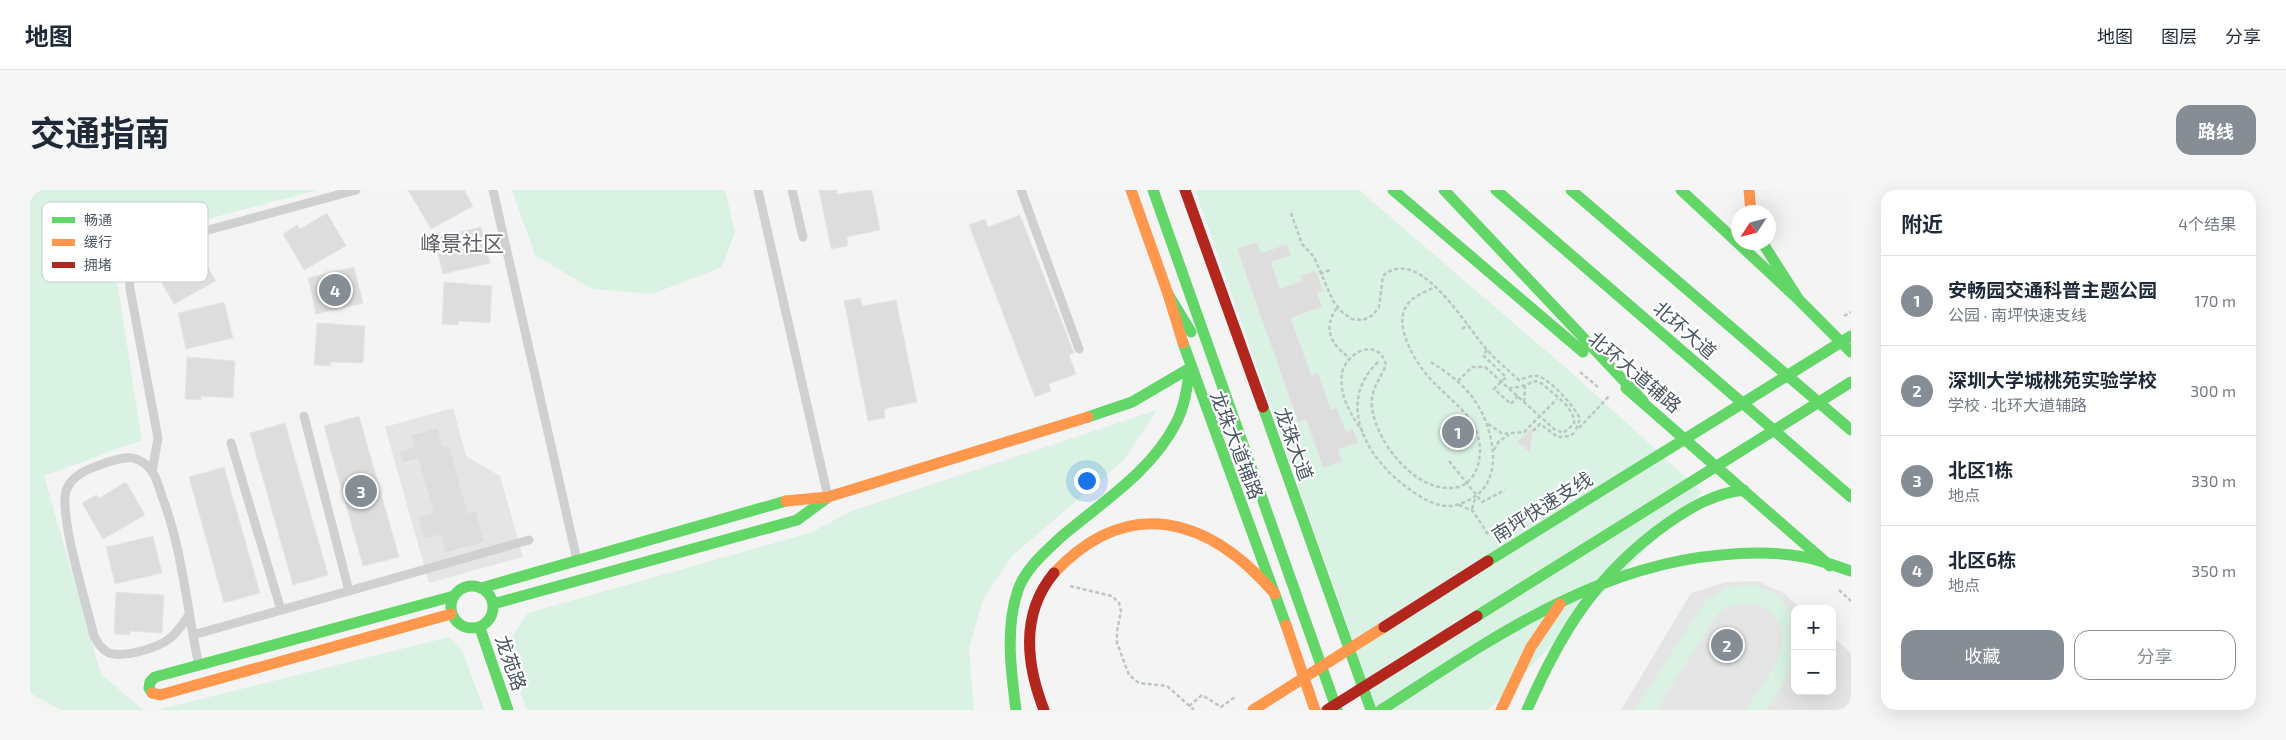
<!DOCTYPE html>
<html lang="zh">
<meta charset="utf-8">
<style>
body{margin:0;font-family:"Exo 2","Noto Sans SC",sans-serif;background:#f6f6f7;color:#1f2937}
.controls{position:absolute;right:15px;bottom:15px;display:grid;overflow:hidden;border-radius:10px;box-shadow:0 5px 20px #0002}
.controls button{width:45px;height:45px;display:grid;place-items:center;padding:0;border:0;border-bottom:1px solid #e0e1e3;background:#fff;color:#1f2937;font:25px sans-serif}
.compass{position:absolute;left:1701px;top:15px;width:45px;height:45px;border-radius:50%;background:#fff;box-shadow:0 5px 20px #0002;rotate:234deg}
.you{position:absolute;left:1056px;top:290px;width:18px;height:18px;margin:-12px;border:4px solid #fff;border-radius:50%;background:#1a73e8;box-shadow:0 0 0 8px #1a73e833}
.badge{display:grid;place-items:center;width:32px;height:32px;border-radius:50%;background:#868d94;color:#fff;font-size:16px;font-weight:700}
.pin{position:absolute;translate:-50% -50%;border:2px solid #fff;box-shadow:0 1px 5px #0006}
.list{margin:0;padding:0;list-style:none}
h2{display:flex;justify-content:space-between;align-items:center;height:65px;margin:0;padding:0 20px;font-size:21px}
h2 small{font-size:16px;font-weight:400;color:#747a83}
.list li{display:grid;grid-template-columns:32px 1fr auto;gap:15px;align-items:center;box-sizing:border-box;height:90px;padding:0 20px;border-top:1px solid #e0e1e3}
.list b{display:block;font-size:19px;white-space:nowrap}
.list p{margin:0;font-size:16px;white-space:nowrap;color:#747a83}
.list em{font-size:16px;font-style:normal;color:#747a83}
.actions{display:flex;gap:10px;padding:15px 20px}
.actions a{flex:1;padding:11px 0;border:1px solid #868d94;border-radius:15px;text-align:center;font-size:18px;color:#868d94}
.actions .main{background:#868d94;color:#fff}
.map{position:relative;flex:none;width:1821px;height:520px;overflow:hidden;border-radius:15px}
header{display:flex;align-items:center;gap:30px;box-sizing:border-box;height:70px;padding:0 25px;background:#fff;border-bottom:1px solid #e0e1e3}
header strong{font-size:24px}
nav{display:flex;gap:28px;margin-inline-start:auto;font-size:18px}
.intro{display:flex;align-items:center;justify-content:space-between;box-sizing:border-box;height:120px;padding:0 30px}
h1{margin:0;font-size:35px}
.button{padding:12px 22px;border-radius:15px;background:#868d94;color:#fff;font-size:18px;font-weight:700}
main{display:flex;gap:30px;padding:0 30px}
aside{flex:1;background:#fff;border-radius:15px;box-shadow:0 5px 20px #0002}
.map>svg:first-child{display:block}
</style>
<header>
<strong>地图</strong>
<nav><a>地图</a><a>图层</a><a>分享</a></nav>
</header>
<div class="intro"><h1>交通指南</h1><a class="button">路线</a></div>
<main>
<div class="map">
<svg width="1821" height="520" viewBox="0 0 1821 520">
<rect width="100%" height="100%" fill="#f4f4f4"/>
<path fill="#e6e5e6" d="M423 218 436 266 470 286 493 367 399 393 355 237Z
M1727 391 1754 403 1771 419H1765V501H1802V446L1821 463V520H1591L1661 403 1696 392Z"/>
<path fill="#d9f2e3" d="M0 0H288L81 54 112 250 14 286 71 484 113 520H31L0 503Z
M482 0H695L705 42 692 77 622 104 562 99 505 65Z
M1165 0H1329L1542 183 1672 302 1458 520H1347Z
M1127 220 1094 270 982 366 953 409 939 459 944 520H497L474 458 498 423 780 343 822 321Z
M1712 395H1725L1738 400 1749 407 1765 427V473L1737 520H1716C1727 502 1745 481 1751 461 1762 421 1718 401 1688 423L1626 520H1605L1676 410 1698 397Z
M419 447 432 460 454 520H127Z"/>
<path fill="#ddddde" stroke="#e5e6e7" d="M378 0H434L443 16 401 39Z
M789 0H807V4L842 0 850 40 817 47 818 56 801 59Z
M297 23 316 56 274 80 253 44 267 35 270 39Z
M990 25 1044 163 1039 165 1046 184 1019 194 1021 201 1005 207 939 35 955 29 958 37Z
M451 37 460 73 413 84 404 48Z
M1227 52 1231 63 1257 54 1261 65 1241 72 1250 99 1272 91 1270 86 1286 81 1293 101 1287 103 1292 117 1261 128 1281 185 1288 183 1301 220 1307 218 1316 242 1323 239 1328 253 1308 259 1312 271 1293 278 1276 229 1268 232 1207 59Z
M167 58 186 91 144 114 123 78 138 70 140 74Z
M324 77 333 113 286 124 278 88Z
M414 92 462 96 460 133 428 131V135L412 134Z
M830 108 832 116 866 110 887 212 854 219 855 228 838 231 814 111Z
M194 112 203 148 156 159 148 123Z
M287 133 335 136 333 173 301 172V176L284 175Z
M157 167 205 171 203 208 171 206V210L155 209Z
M329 226 369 367 333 376 294 236Z
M255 233 298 385 263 395 220 243Z
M1503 237 1500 262 1487 252Z
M408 238 413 257 419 255 438 323 446 321 454 352 415 363 410 345 394 349 388 327 403 322 388 269 373 273 369 261 385 257 381 245Z
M194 277 230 403 194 413 159 287Z
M96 292 115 325 73 349 52 313 66 305 69 308Z
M123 346 132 383 85 394 76 357Z
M86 402 134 405 132 443 100 441V445L84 444Z"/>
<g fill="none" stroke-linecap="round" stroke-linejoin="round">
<path stroke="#bcc7c4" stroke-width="2.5" stroke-dasharray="4 2.5" stroke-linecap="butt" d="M1261 23 1272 54 1284 67 1303 111 1313 123 1322 129 1333 130 1343 125 1349 117 1353 86C1389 53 1437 138 1458 161 1467 171 1478 180 1489 190 1495 188 1502 185 1508 186 1520 189 1546 218 1550 229L1545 242
M1290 84 1302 79
M1307 118C1292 138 1301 155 1320 168
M1814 126 1821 122
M1432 139 1438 135
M1457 160 1453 165 1476 187 1464 199 1481 214 1488 206
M1348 172C1303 215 1340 273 1382 301 1393 309 1407 317 1421 316 1430 315 1441 310 1448 304 1462 293 1465 272 1462 255 1455 214 1434 192 1399 171
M1550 182 1568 197
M1428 191 1442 177H1455L1524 239 1533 243 1544 234C1546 218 1522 203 1511 193L1506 191 1490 197 1479 198
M1494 212 1495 196
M1458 234 1473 244 1494 242 1527 209
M1549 238 1579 206
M1503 241 1510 234 1528 247 1540 246 1545 242
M1333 242C1321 225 1309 206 1312 184 1315 162 1349 146 1356 175 1350 189 1340 200 1342 217 1346 253 1388 306 1428 297 1439 294 1445 285 1448 275 1459 230 1420 213 1397 185 1384 170 1363 134 1377 115 1383 106 1395 102 1405 97
M1464 260 1469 251 1479 245
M1419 271 1452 312 1475 300
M1429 315 1443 321 1459 346
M1442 319 1446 306
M1040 396 1082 406 1089 413 1091 421 1087 441V453L1099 485 1109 493 1137 496 1164 520
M1809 400 1821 411
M1159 516 1172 505 1191 517 1205 507"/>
<path stroke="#ced0d2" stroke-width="9" d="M463 0 547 370
M728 0 798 307
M762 0 773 47
M991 0 1049 159
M274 226 319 401
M201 253 251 420
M122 282 128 248 100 99C98 75 99 69 119 56L326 0
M159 425C153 434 147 443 139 449 127 458 94 468 79 463 71 459 68 453 64 446 57 416 29 327 36 301 42 283 62 278 78 272 97 266 108 264 122 281 127 288 130 301 133 309 153 363 157 420 169 476
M163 445 499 350"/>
<path stroke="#63d668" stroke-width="11" d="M1123 0 1307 520
M1363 0 1553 162
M1414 0 1613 211
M1466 0 1821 307
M1541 0 1821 240
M1651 0 1769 110 1821 162
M1732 52 1769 110
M1138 104 1161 142
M1153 153 1256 435
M1596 198 1800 376
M1233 217 1341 520
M1058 227 1102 212 1160 178
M1458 371 1821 146
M421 417a21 21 0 1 1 42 0a21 21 0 1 1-42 0Z
M451 398 756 311
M463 414 767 330 797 308
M1447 426 1821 192
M450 438 478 520
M122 503 119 498 120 492 125 487 424 406
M986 520C981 481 975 438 988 400 995 379 1015 362 1031 347 1072 312 1121 282 1146 233 1155 216 1157 197 1160 178
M1351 520C1457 452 1562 376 1691 365 1719 362 1747 362 1774 367 1790 370 1806 376 1821 381
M1497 520C1531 442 1567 383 1638 333 1661 317 1685 303 1714 300"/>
<path stroke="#ff974d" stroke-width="11" d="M1101 0 1138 104 1153 153
M1719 0 1721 22
M756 311 798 307 1058 227
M1024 383C1099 303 1180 328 1245 404
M1256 435 1285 520
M122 503 130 505 421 424
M1223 520 1354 437
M1471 520 1501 457 1530 414"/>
<path stroke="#b3261e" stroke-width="11" d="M1155 0 1233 217
M1354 437 1458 371
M1014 520C996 474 990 424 1024 383
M1297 520 1447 426"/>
</g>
<g text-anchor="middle" stroke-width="4.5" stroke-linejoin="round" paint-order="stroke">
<g font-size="19" fill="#4a5661" stroke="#fff">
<text transform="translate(1655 140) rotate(41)" y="7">北环大道</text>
<text transform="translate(1605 182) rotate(40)" y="7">北环大道辅路</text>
<text transform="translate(1264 254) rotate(70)" y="7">龙珠大道</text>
<text transform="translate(1207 255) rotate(69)" y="7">龙珠大道辅路</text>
<text transform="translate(1512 317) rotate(-32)" y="7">南坪快速支线</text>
<text transform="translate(481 473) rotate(71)" y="7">龙苑路</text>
</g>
<g font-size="21" fill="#5f6368" stroke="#fff">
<text x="432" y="61">峰景社区</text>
</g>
</g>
<rect x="12" y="12" width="166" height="80" rx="8" fill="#fff" stroke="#c9ccd0" stroke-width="1"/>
<rect x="22" y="27" width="23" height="6" fill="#63d668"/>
<rect x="22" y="49" width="23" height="7" fill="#ff974d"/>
<rect x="22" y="72" width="23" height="6" fill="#b3261e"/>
<g font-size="14" fill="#4a5661">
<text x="54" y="35">畅通</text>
<text x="54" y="57">缓行</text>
<text x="54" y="80">拥堵</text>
</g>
</svg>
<div class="controls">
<button>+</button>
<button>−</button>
</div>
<svg class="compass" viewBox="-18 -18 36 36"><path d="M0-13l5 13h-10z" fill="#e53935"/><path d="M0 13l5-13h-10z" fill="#747a83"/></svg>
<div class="you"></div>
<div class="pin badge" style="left:1428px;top:242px">1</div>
<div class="pin badge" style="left:1697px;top:455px">2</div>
<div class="pin badge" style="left:331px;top:301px">3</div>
<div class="pin badge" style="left:305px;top:100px">4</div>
</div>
<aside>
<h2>附近<small>4个结果</small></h2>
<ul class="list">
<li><span class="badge">1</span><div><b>安畅园交通科普主题公园</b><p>公园 · 南坪快速支线</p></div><em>170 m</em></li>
<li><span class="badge">2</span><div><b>深圳大学城桃苑实验学校</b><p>学校 · 北环大道辅路</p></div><em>300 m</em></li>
<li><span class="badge">3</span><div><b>北区1栋</b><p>地点</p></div><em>330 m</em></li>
<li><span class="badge">4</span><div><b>北区6栋</b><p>地点</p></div><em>350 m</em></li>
</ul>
<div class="actions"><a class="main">收藏</a><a>分享</a></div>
</aside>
</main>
